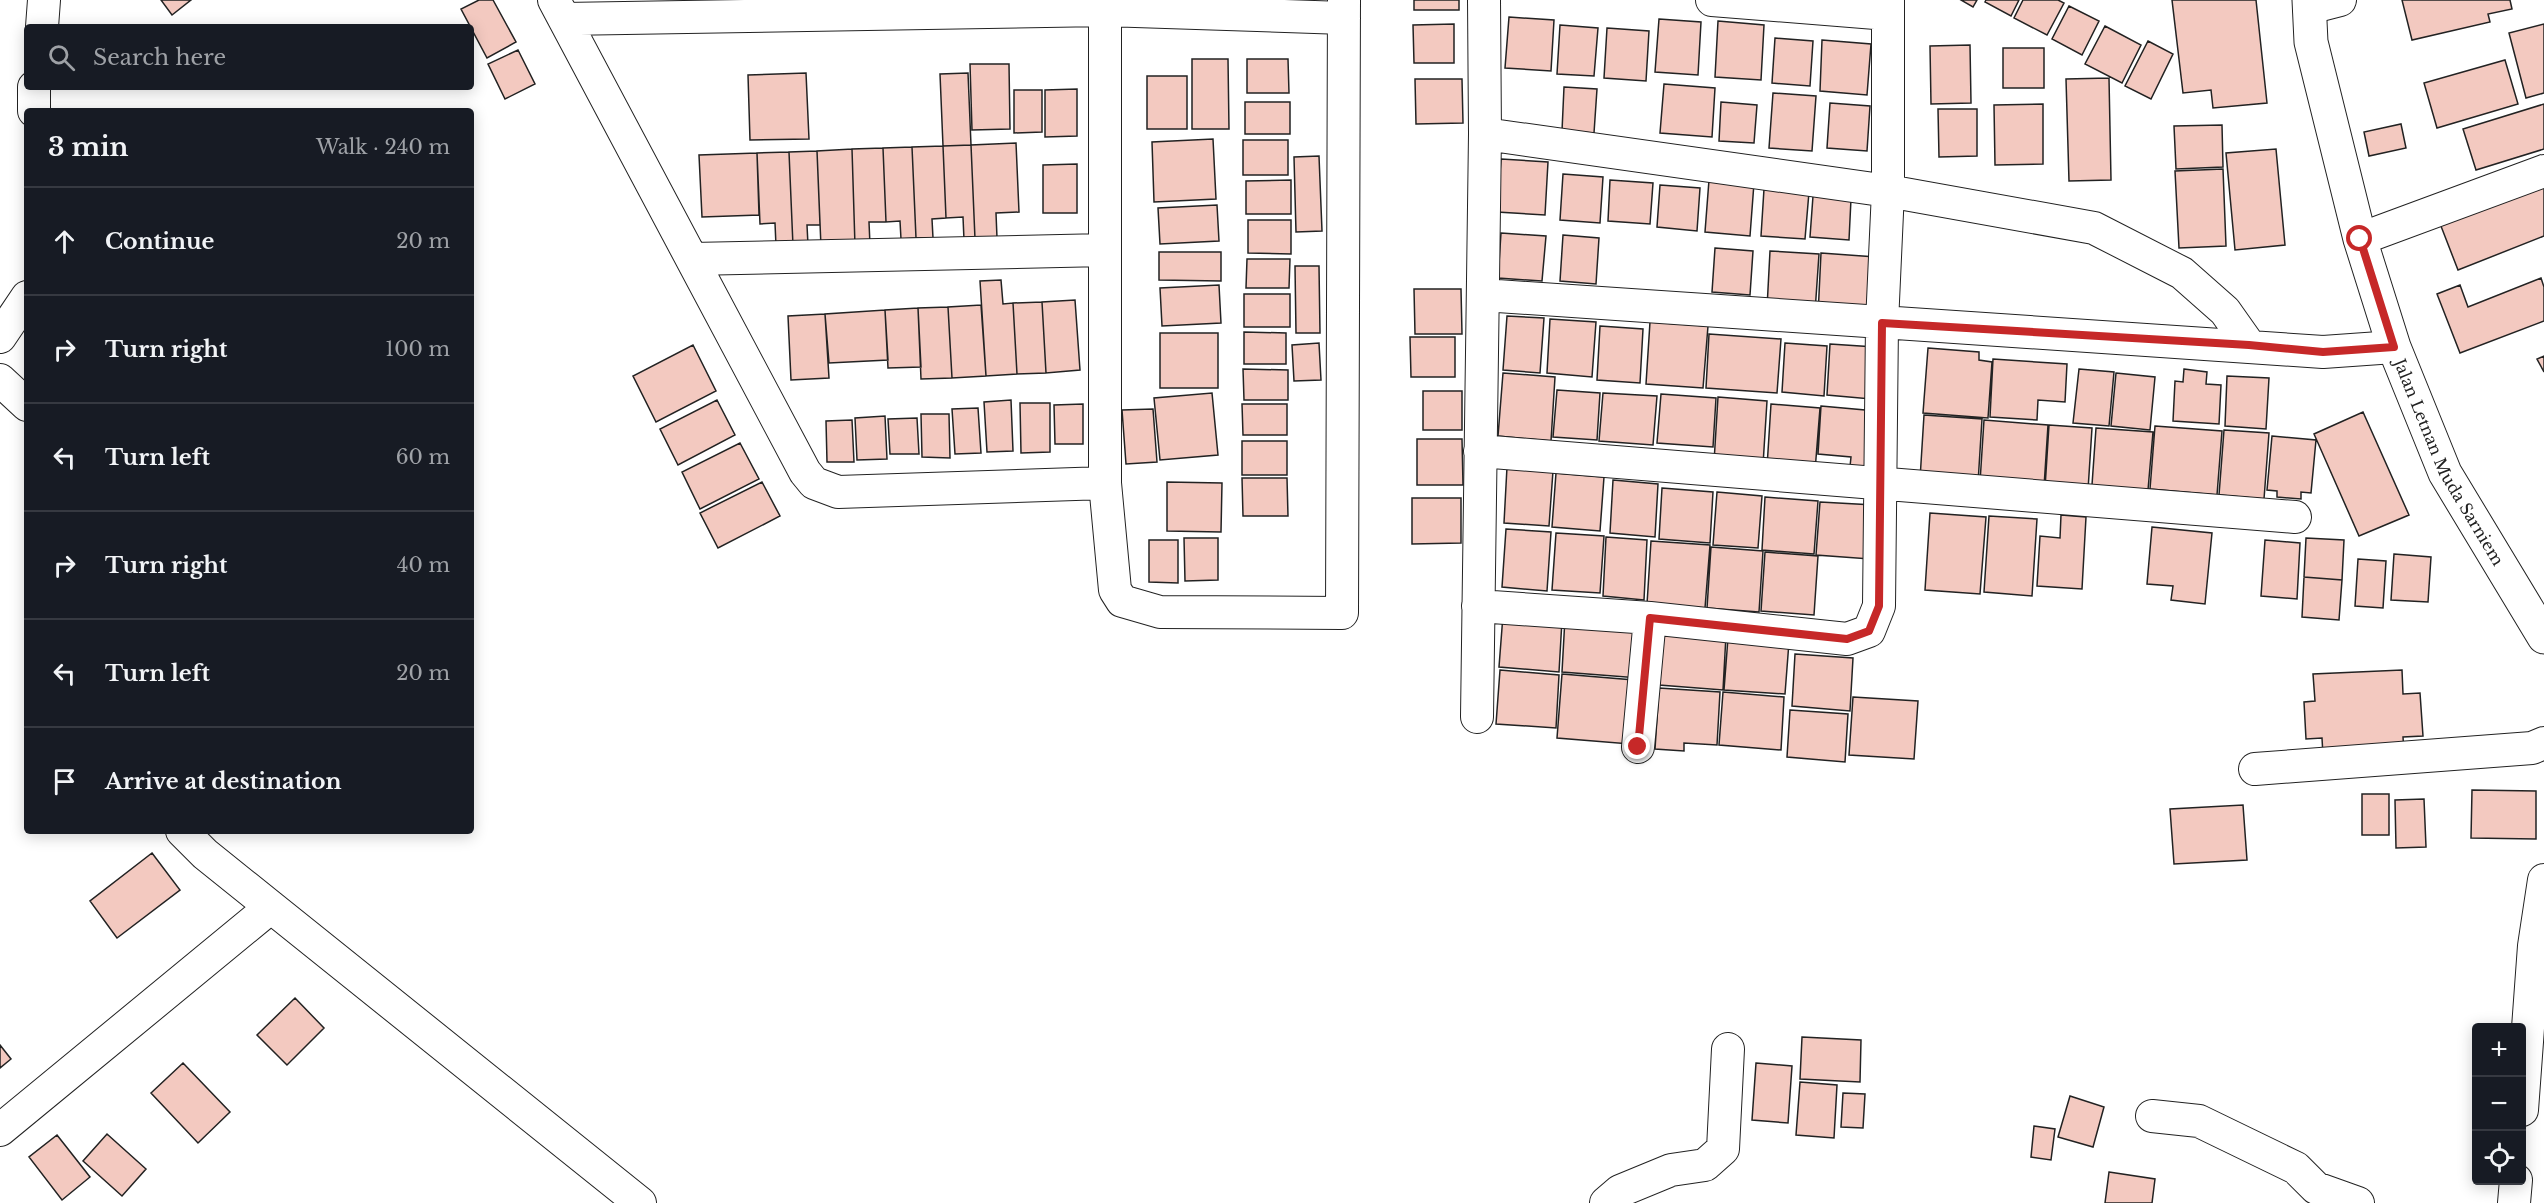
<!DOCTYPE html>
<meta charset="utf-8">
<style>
body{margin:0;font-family:"Libre Baskerville",serif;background:#20242c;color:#f1f3f6}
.controls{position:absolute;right:18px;bottom:18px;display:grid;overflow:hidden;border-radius:6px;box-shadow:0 3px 15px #0003}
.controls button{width:54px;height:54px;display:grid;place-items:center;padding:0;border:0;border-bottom:2px solid #363941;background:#171b24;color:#f1f3f6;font:30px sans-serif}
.stop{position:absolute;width:18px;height:18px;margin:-14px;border:4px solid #c62828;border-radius:50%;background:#fff}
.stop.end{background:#c62828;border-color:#fff;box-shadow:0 2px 6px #0008}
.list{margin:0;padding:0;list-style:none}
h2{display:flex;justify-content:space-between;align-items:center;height:78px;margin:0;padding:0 24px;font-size:26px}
h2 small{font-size:20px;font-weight:400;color:#9ea1a6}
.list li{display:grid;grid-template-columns:39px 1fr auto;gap:18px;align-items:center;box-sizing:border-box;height:108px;padding:0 24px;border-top:2px solid #363941}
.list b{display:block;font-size:22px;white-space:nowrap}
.list em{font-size:20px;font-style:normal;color:#9ea1a6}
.icon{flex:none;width:33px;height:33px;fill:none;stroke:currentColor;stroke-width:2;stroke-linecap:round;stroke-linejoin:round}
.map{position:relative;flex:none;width:2544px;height:1203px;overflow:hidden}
.search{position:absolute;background:#171b24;box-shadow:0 3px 15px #0003;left:24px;top:24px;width:450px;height:66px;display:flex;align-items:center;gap:15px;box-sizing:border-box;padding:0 21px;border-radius:6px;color:#9ea1a6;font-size:22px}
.panel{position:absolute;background:#171b24;box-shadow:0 3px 15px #0003;left:24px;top:108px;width:450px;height:726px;border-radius:6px}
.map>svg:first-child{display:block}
</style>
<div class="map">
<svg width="2544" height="1203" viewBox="0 0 2544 1203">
<rect width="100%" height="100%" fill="#fff"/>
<path fill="#f3c9c0" stroke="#222" stroke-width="1.5" d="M161 0H191L172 15Z
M479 0H493L516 42 487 58 461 9Z
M1414 0H1459V10H1414Z
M1961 0H1977L1973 7Z
M1986 0H2019L2011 16 1985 2Z
M2023 0H2058L2064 3 2047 35 2014 18Z
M2172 0H2256L2267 103 2213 108 2211 90 2183 93Z
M2402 0H2510L2512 9 2488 14 2490 22 2412 40Z
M2069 6 2099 21 2082 55 2052 39Z
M1509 17 1554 20 1551 71 1505 68Z
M1659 19 1701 22 1698 75 1655 72Z
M1718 21 1764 25 1761 80 1715 77Z
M1454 24V63H1414L1413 25Z
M2544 24V93L2526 98 2509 33Z
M1560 25 1598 28 1594 76 1557 74Z
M2105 26 2141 45 2122 83 2085 64Z
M1607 28 1649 31 1646 81 1604 78Z
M1775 38 1813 41 1810 86 1772 83Z
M1822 40 1871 44 1867 95 1820 91Z
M2148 41 2173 54 2151 99 2125 86Z
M1970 45 1971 103 1931 104 1930 46Z
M2003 48H2044V88H2003Z
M518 50 535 84 505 99 488 64Z
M1192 59H1228L1229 129H1192Z
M1247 59H1288L1289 93H1247Z
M2505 60 2518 104 2437 128 2424 83Z
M970 64H1009L1010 129 972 130Z
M806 73 809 139 750 140 748 75Z
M968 73 971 145 943 146 940 74Z
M1147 76H1187V129H1147Z
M2109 78 2111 180 2069 181 2066 79Z
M1415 79H1462L1463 123 1416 124Z
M1664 84 1715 88 1712 137 1660 133Z
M1564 87 1597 89 1594 133 1562 131Z
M1077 89V136L1045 137V90Z
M1014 90H1042V132L1014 133Z
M1773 93 1816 96 1812 151 1769 148Z
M1245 102H1290V134H1245Z
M1721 102 1757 105 1754 143 1719 141Z
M1830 103 1870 106 1867 151 1827 148Z
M2043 104V164L1995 165 1994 105Z
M2544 104V149L2476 170 2463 129Z
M1938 109H1977V156L1939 157Z
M2401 124 2406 148 2369 156 2364 132Z
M2222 125 2223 167 2176 169 2174 126Z
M1213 139 1216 199 1154 202 1152 142Z
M1243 140H1288V175H1243Z
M1016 143 1019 212 996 213 997 238 975 239 971 145Z
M971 145 975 239 964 240 963 217 946 218 943 146Z
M943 146 946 218 932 219 933 238H916L912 147Z
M912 147 916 238 901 239 900 221 886 222 883 148Z
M883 148 886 222H869L870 245 855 246 852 149Z
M852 149 855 246 821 247 817 151Z
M2276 149 2285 245 2235 250 2226 153Z
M817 151 820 225H807L808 245 793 246 789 152Z
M789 152 793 246H776L775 223 760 224 757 153Z
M757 153 759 215 702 217 699 155Z
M1319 156 1322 231 1296 232 1294 157Z
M1501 159 1548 162 1545 215 1497 212Z
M1077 164V213H1043V165Z
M2223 169 2226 246 2179 248 2175 171Z
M1563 174 1603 177 1600 223 1560 220Z
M1291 180V214H1246V181Z
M1610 180 1653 183 1650 224 1608 221Z
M1709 180 1754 183 1750 236 1705 232Z
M2544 180V236L2458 270 2439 221Z
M1660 185 1700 188 1697 231 1657 227Z
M1764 189 1809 192 1805 239 1761 236Z
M1813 196 1851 199 1849 240 1810 237Z
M1217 205 1219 241 1160 244 1158 208Z
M1248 220H1291V254L1248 253Z
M1501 233 1546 236 1542 281 1498 278Z
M1563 235 1599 238 1596 284 1560 281Z
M1715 248 1753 251 1750 295 1712 292Z
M1770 251 1819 254 1815 312 1767 308Z
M1159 252H1221V281L1159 280Z
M1821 253 1876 257 1871 320 1818 315Z
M1247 259H1290L1289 288H1246Z
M1295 266H1319L1320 333H1296Z
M2541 278 2544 287V321L2460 353 2437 294 2460 285 2468 307Z
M1001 280 1003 304 1013 303 1017 374 986 376 980 281Z
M1219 285 1221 323 1162 326 1160 288Z
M1414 289H1461L1462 334H1415Z
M1244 294H1290V327H1244Z
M1075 300 1080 370 1046 373 1042 302Z
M1042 302 1046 373 1017 374 1013 303Z
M981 305 986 376 952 378 948 307Z
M948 307 952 378 921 379 918 308Z
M918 308 921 367 888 368 885 310Z
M885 310 888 360 829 363 825 314Z
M825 314 829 378 791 380 788 316Z
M1507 316 1544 318 1540 373 1503 370Z
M1550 319 1596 322 1592 377 1547 373Z
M1650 322 1708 326 1703 388 1646 384Z
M1600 326 1643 329 1640 383 1597 380Z
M1244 332 1286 333V364H1244Z
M1160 333H1218V388H1160Z
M1709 334 1781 339 1777 393 1706 388Z
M1410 337H1455V377H1411Z
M1319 343 1321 380 1294 381 1292 345Z
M1785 343 1827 346 1824 396 1782 392Z
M1830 344 1875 347 1871 399 1827 395Z
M693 345 716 391 656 422 633 376Z
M1928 348 1979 352V360L1992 362 1988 418 1923 413Z
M2544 356V372L2537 359Z
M1993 359 2067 364 2065 402 2038 400 2037 420 1990 417Z
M1243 369 1288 370V400H1244Z
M2079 369 2114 372 2109 426 2073 423Z
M2184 369 2207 372 2206 384 2221 385 2219 424 2173 421 2175 381 2183 382Z
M1503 373 1555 377 1551 441 1498 436Z
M2116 373 2155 377 2150 430 2111 426Z
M2227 376 2269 378 2266 429 2225 426Z
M1557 390 1600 393 1597 440 1553 437Z
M1423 391H1462V430H1423Z
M1212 393 1218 455 1160 460 1154 398Z
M1603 393 1657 396 1653 445 1599 441Z
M1661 394 1716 398 1713 447 1657 443Z
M1718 397 1767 401 1763 465 1714 462Z
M717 400 735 435 678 465 660 429Z
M1011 400 1013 451 987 452 984 402Z
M1020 403H1050V452L1021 453Z
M1083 404V444H1055L1054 405Z
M1242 404H1287V435H1243Z
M1771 404 1820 408 1815 471 1767 467Z
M1821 406 1876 411 1872 478 1849 476 1851 457 1818 454Z
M978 408 981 453 955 454 952 409Z
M1153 409 1157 462 1126 464 1122 410Z
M2363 412 2409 515 2359 536 2314 434Z
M921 414H949L950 458 922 457Z
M1924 415 1982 419 1978 483 1920 479Z
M885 416 887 459 857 460 855 418Z
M917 418 919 454H890L888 419Z
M852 420 854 462H827L826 421Z
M1984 420 2048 425 2044 487 1980 482Z
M2049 425 2092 428 2088 490 2045 488Z
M2155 426 2222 431 2217 495 2150 489Z
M2096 428 2153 432 2148 490 2092 485Z
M2224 430 2269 433 2264 499 2219 495Z
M2272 436 2316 440 2311 493 2301 492V499L2277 497V491L2267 490Z
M1417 439H1462L1463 485H1417Z
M1242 441H1287V475H1242Z
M740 443 759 479 700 509 682 472Z
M1507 467 1553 471 1549 526 1504 523Z
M1556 473 1604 477 1600 531 1552 527Z
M1242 478H1287L1288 516H1243Z
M1613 480 1658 484 1655 537 1610 533Z
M762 482 780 516 718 548 700 513Z
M1167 482 1222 483 1221 532 1167 531Z
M1662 488 1713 492 1710 543 1659 539Z
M1717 492 1762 496 1758 548 1713 545Z
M1765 497 1818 501 1814 554 1762 550Z
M1412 498H1461V543L1412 544Z
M1820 502 1874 505 1870 559 1816 555Z
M1930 513 1986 517 1980 594 1925 590Z
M2061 515 2086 517 2082 589 2037 586 2040 536 2060 538Z
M1989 516 2037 519 2032 596 1984 592Z
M2152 527 2212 533 2205 604 2171 600 2173 586 2147 584Z
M1506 529 1551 532 1547 591 1502 587Z
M1556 533 1604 536 1600 593 1552 590Z
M1606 537 1647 540 1644 600 1603 596Z
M1184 538H1218V580L1185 581Z
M2306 538 2344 540 2342 580 2304 577Z
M1149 540H1178V583L1149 582Z
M2265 540 2300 543 2297 599 2261 596Z
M1651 541 1710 545 1705 608 1647 604Z
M1711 547 1763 551 1759 612 1707 608Z
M1765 552 1818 556 1814 615 1761 611Z
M2394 554 2431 557 2428 602 2391 600Z
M2358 559 2386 561 2383 608 2355 606Z
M2304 577 2342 580 2339 620 2302 617Z
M1503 615 1562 620 1559 672 1499 667Z
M1565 618 1643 624 1639 678 1562 672Z
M1663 630 1726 635 1723 690 1659 685Z
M1728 638 1789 642 1785 694 1724 690Z
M1795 654 1853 658 1850 711 1792 706Z
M1500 670 1559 675 1556 728 1496 724Z
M2402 670 2403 694 2420 693 2423 736 2403 737 2404 752 2323 756 2322 738 2306 739 2304 702 2315 701 2313 674Z
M1562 674 1634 680 1630 744 1557 738Z
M1659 688 1720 692 1717 745 1684 743V751L1655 749Z
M1723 692 1784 697 1781 750 1719 745Z
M1853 697 1918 701 1914 759 1849 755Z
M1790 710 1848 714 1845 762 1787 757Z
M2472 790 2536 791V839L2471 838Z
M2362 794H2389V835H2362Z
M2424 799 2426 847 2396 848 2395 800Z
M2243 805 2247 860 2174 864 2170 809Z
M152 853 180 890 117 938 90 901Z
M295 998 324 1028 287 1065 257 1035Z
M1802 1037 1861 1040 1860 1082 1800 1079Z
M0 1045 11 1059 0 1068Z
M183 1063 230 1112 198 1143 151 1093Z
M1756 1063 1792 1066 1788 1123 1752 1120Z
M1800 1082 1837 1085 1834 1138 1796 1135Z
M1843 1093 1865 1094 1863 1128 1841 1127Z
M2070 1096 2104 1107 2093 1147 2058 1137Z
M2034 1126 2055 1129 2051 1160 2031 1157Z
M107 1134 146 1169 122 1196 83 1161Z
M57 1135 90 1177 62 1200 29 1157Z
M2109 1172 2155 1179 2152 1203H2105Z"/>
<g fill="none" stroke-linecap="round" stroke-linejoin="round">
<defs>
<path id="street" d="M554 0 805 472 814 483 838 492 1105 483
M1105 0V483L1115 590 1122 601 1160 612 1342 613 1344 0
M1712 0 1888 14
M2309 8 2340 0
M564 19 1105 10 1344 18
M42 27 44 0
M34 111V87
M1485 134 1888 191 2094 228 2182 273 2225 311 2249 345
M2360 239 2544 171
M692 259 1105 250
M1483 295 2323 352 2394 347
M0 337 27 297
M0 380 27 405
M1480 451 2295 517
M1478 606 1650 618 1847 639 1869 631 1879 606 1882 323 1888 191V0
M1477 717 1485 134 1484 0
M1638 747 1650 618
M2255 769 2532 748 2544 743
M182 831 205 854 271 907 640 1203
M2522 1110 2534 946 2544 880
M2152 1116 2199 1121 2296 1168 2316 1188 2358 1203
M0 1130 271 907
M1606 1203 1620 1191 1671 1170 1705 1165 1723 1149 1728 1049
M2514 1203 2516 1180"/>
<g id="secondary">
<path id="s1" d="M2309 0 2311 42 2360 239 2394 347 2445 473 2544 637"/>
</g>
</defs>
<use href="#street" stroke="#222" stroke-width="34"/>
<use href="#secondary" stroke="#222" stroke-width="35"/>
<use href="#street" stroke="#fff" stroke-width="32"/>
<use href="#secondary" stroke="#fff" stroke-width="33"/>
</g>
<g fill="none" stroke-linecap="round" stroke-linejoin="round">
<path stroke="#c62828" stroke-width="8" d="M1638 747 1650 618 1847 639 1869 631 1879 606 1882 323 2249 345 2323 352 2394 347 2360 239"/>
</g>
<g text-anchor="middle" stroke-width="4.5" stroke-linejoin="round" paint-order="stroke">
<g font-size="16" fill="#222" stroke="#fff">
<text dy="6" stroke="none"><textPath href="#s1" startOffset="486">Jalan Letnan Muda Sarniem</textPath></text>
</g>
</g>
</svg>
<div class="controls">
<button>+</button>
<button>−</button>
<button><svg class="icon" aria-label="locate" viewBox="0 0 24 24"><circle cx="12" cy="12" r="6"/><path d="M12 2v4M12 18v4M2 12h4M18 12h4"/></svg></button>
</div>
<div class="stop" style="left:2360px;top:239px"></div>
<div class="stop end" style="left:1638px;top:747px"></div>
<div class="search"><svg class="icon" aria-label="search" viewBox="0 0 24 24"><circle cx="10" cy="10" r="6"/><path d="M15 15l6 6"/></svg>Search here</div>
<section class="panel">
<h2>3 min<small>Walk · 240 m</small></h2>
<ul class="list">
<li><svg class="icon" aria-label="ahead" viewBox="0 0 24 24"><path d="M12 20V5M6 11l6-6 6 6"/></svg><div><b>Continue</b></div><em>20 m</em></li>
<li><svg class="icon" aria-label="right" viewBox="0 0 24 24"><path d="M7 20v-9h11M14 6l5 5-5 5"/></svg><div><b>Turn right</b></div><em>100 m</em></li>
<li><svg class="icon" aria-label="left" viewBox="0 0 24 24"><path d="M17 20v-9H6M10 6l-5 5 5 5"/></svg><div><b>Turn left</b></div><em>60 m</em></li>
<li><svg class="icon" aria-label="right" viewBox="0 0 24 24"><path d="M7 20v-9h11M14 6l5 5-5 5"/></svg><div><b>Turn right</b></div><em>40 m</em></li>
<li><svg class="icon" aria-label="left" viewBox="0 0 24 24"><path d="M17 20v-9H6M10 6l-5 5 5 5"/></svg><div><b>Turn left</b></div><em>20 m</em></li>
<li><svg class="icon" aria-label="arrive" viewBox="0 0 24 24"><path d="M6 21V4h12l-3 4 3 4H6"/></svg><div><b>Arrive at destination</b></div></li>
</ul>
</section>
</div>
